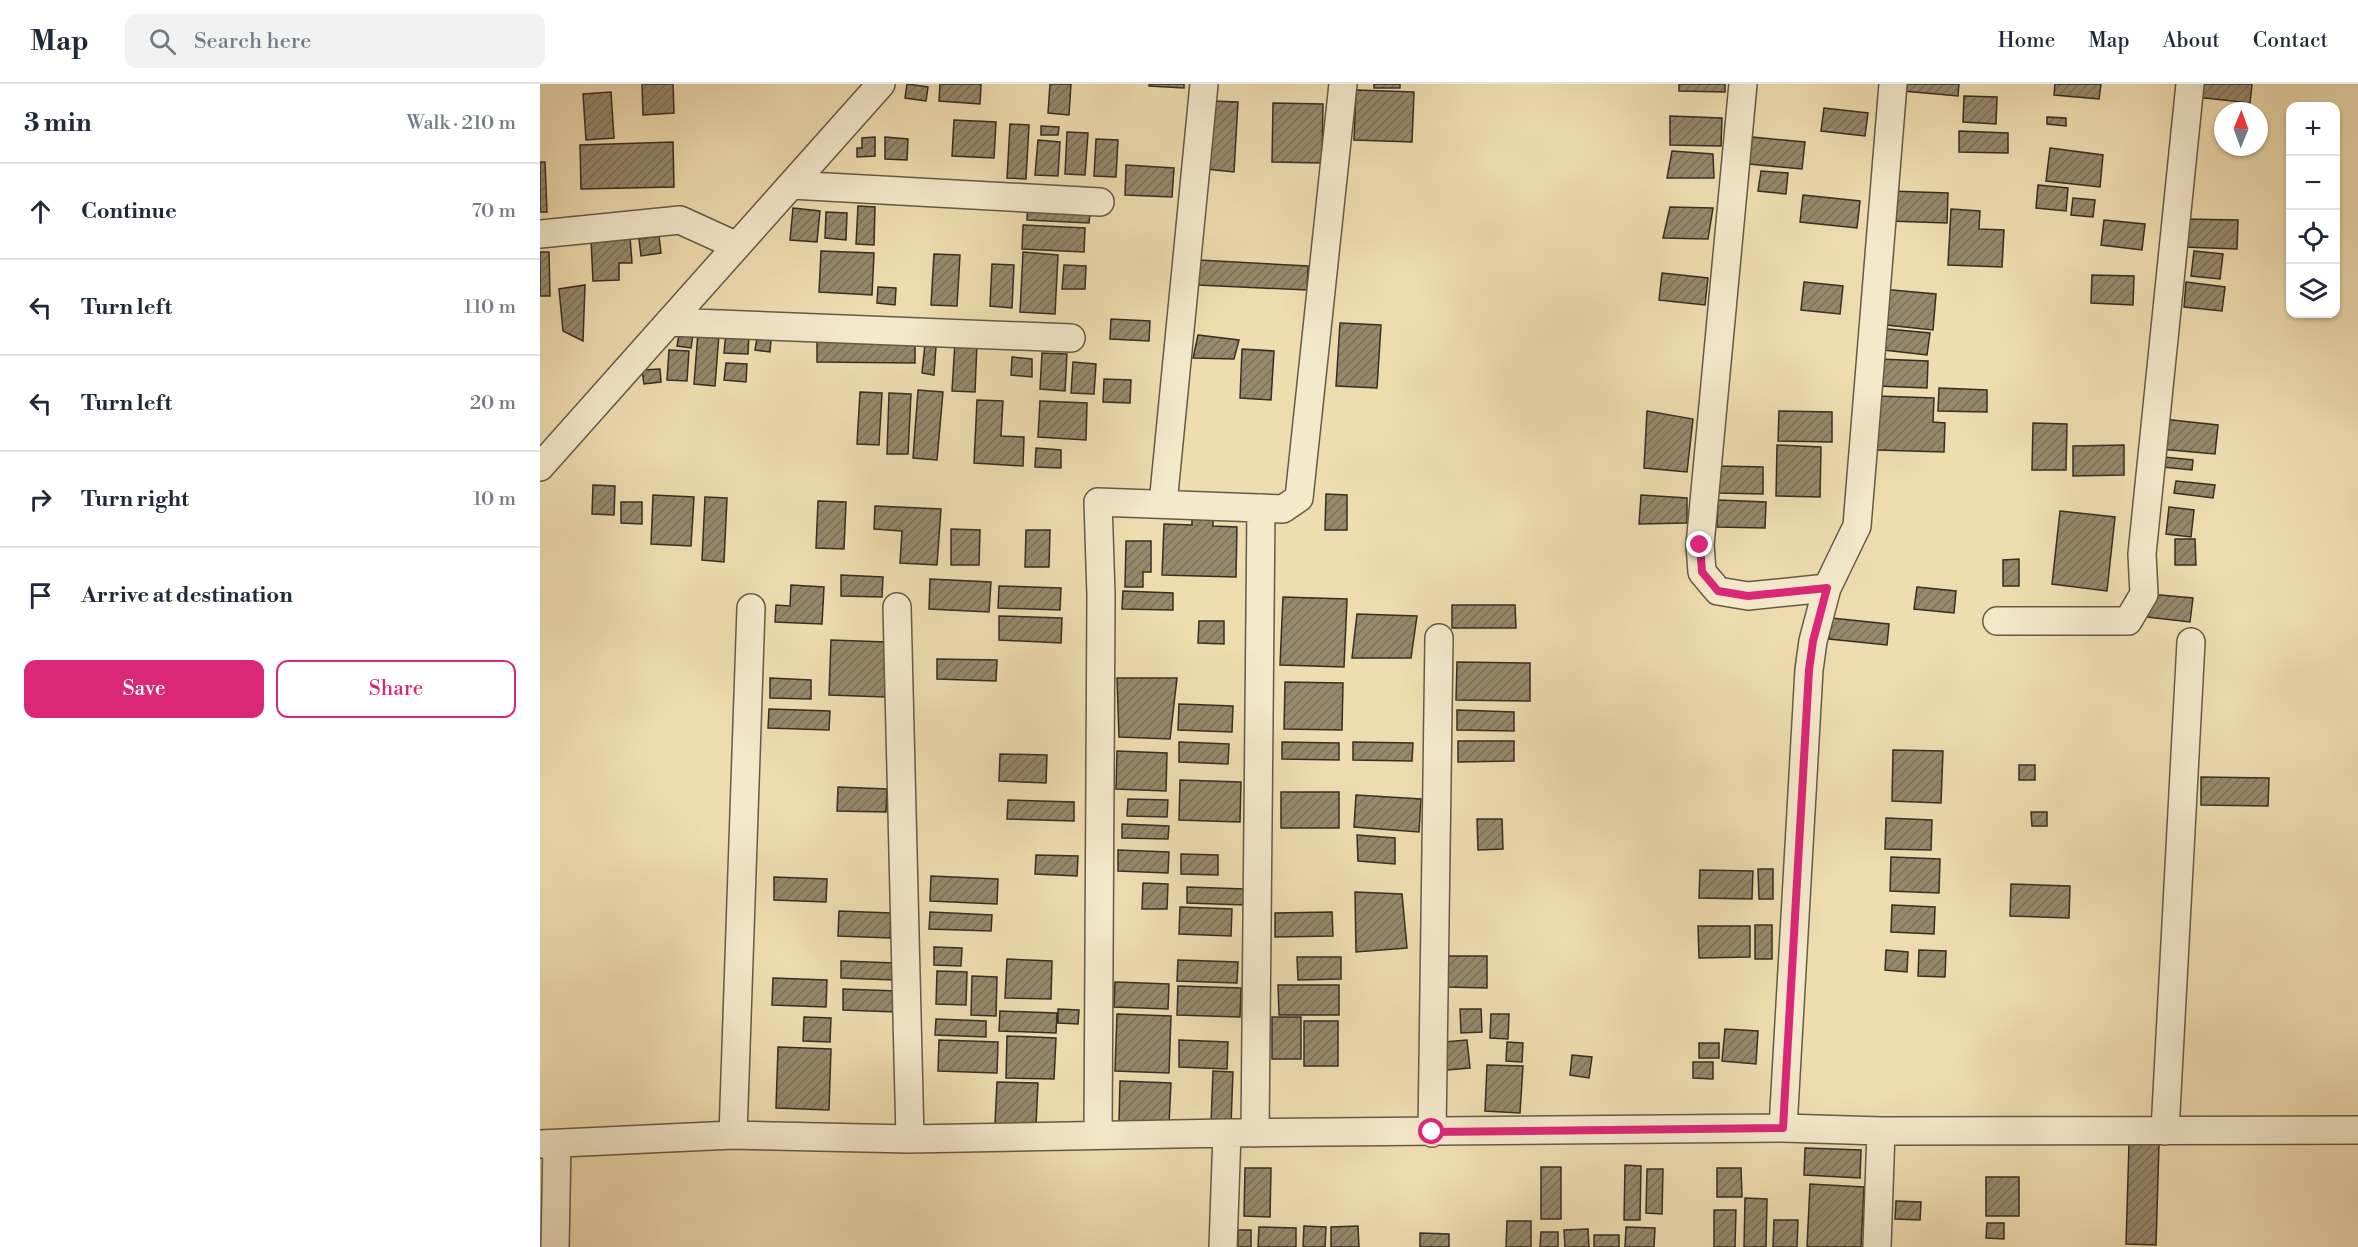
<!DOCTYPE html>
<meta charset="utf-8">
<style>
body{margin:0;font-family:"Libre Bodoni",serif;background:#f2f2f3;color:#1f2937}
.controls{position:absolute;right:18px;top:18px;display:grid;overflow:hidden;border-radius:12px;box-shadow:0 2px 4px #0004}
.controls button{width:54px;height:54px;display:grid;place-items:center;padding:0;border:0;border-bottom:2px solid #e0e1e3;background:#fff;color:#1f2937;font:30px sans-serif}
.compass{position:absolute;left:1674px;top:18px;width:54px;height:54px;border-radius:50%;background:#fff;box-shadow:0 2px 4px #0004;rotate:1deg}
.stop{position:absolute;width:18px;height:18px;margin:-14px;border:4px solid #db2777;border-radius:50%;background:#fff}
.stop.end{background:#db2777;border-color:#fff;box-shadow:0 2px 6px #0008}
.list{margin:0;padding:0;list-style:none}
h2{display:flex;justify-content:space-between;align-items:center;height:78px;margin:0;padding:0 24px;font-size:26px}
h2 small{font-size:20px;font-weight:400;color:#747a83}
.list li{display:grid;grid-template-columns:39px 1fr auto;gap:18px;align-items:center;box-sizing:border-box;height:96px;padding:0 24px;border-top:2px solid #e0e1e3}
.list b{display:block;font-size:22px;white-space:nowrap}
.list em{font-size:20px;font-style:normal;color:#747a83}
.actions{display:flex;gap:12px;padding:18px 24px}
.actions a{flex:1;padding:14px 0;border:2px solid #db2777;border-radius:12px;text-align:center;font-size:21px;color:#db2777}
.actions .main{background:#db2777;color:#fff}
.icon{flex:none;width:33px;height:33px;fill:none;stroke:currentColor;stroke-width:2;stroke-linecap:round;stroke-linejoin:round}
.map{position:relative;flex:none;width:1818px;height:1163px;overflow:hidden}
header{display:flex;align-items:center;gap:36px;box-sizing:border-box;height:84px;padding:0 30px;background:#fff;border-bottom:2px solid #e0e1e3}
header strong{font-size:28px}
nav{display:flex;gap:33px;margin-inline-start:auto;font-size:21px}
.search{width:420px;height:54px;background:#f2f2f3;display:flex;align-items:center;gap:15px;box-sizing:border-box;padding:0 21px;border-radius:12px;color:#747a83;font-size:22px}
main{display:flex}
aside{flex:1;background:#fff}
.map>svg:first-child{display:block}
</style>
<header>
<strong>Map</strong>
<div class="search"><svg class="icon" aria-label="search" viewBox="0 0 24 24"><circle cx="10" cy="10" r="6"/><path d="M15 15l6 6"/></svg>Search here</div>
<nav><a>Home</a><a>Map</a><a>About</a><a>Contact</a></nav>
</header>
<main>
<aside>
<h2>3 min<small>Walk · 210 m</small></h2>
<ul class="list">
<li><svg class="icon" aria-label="ahead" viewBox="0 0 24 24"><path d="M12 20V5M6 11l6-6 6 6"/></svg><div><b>Continue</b></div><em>70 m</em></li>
<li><svg class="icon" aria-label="left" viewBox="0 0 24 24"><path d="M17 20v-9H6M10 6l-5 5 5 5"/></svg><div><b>Turn left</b></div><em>110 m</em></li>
<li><svg class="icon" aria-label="left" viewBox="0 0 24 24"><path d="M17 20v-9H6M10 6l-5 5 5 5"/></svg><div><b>Turn left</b></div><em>20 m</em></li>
<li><svg class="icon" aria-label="right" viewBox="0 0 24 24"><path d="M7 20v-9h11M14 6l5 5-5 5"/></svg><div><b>Turn right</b></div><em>10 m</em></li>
<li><svg class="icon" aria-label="arrive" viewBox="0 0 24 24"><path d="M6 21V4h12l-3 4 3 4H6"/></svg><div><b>Arrive at destination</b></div></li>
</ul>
<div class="actions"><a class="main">Save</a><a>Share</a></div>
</aside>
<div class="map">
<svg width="1818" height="1163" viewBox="0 0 1818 1163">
<defs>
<pattern id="building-hatch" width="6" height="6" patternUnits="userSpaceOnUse" patternTransform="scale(1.5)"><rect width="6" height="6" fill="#97896d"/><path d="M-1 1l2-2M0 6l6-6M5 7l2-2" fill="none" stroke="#7c7059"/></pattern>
</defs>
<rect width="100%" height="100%" fill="#efddb0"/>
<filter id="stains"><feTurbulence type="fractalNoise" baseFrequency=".00333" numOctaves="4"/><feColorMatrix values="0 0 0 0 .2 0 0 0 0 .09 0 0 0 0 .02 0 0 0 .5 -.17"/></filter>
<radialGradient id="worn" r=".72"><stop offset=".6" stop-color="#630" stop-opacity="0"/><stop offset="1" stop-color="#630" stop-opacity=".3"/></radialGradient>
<path fill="url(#building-hatch)" stroke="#372e24" stroke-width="1.5" d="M102 0H133L134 29 103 31Z
M367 0 388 3 386 17 365 14Z
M400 0H441L440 20 399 17Z
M510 0H531L529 31 508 29Z
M609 0H644V4L609 2Z
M834 0H860V4H834Z
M1139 0H1185V8L1139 7Z
M1364 0H1419L1418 12 1363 7Z
M1515 0H1561L1559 15 1514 11Z
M1658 0H1712L1710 19 1656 13Z
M816 6 874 8 872 58 814 56Z
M71 8 74 54 46 56 43 10Z
M1424 12 1457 13 1456 40 1423 38Z
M670 17 698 18 694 88 666 85Z
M733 19 783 20 782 79 732 78Z
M1284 24 1328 29 1325 52 1281 47Z
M1130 32 1182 34 1181 62 1130 61Z
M1507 33 1526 34V42L1507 40Z
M414 36 456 38 454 74 412 72Z
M470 40 489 41 486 95 467 94Z
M501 42 519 43 518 51H501Z
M1419 47 1468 49V69L1419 68Z
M527 48 548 49 545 91 525 90Z
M335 53V72L317 73V64H322V54Z
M345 53 368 55 367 76 345 75Z
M1212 53 1265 58 1262 85 1209 80Z
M556 55 578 56 576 93 554 92Z
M498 56 520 58 518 92 495 91Z
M133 58 134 103 41 105 40 61Z
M1510 64 1563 71 1560 103 1506 97Z
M1132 67 1173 70 1174 94H1127Z
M0 78H5L7 128H0Z
M586 81 634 84 632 113 585 111Z
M1221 87 1248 89 1246 110 1218 107Z
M1498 101 1528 104 1526 127 1496 124Z
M1350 107 1408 109 1407 139 1349 137Z
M1263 111 1320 117 1317 144 1260 138Z
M1533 114 1555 116 1553 133 1531 131Z
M488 117 551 120 549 139 487 136Z
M318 122 335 123 334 161 316 160Z
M1130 123 1173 124 1168 155 1123 154Z
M253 124 280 127 277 158 250 156Z
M1411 125 1440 127 1439 145 1464 146 1462 183 1408 181Z
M286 128 307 129 306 156 285 154Z
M1644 135 1698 136 1697 165 1643 163Z
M1564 136 1605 140 1602 166 1561 161Z
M483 141 545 144 544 168 482 165Z
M119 152 121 169 101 172 99 155Z
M90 153 92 179H79V196L53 197 51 155Z
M281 167 334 169 332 211 279 208Z
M1654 167 1683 170 1680 195 1651 192Z
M0 168H9L10 212H0Z
M483 168 518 171 515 230 480 228Z
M394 170 420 171 417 222 391 221Z
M659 176 768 182 767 206 658 201Z
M452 180 474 181 472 224 450 222Z
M524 181 546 182 545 205H522Z
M1122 189 1168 194 1165 221 1119 216Z
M1552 191 1594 192 1593 221 1551 219Z
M1264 198 1303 202 1300 230 1261 226Z
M1646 198 1685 203 1682 227 1644 223Z
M45 201 43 257 23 247 19 205Z
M338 203 356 204 355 221 337 219Z
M1341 205 1396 210 1393 246 1337 240Z
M571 235 610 237 609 257 570 255Z
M800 239 841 241 837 304 796 302Z
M154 244 151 264 137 262 139 251Z
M1337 244 1390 249 1387 271 1335 265Z
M158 248 179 250 175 302 154 300Z
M186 248 209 249 208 270 184 269Z
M658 251 699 256 694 275 653 274Z
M217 254 231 255 230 268 215 266Z
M277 255H375V279L277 278Z
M415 257 437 259 435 308 412 307Z
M385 260 396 262 394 291 382 289Z
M702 265 734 267 731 316 700 314Z
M129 266 149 267 147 297 127 296Z
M502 269 527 270 525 307 500 305Z
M472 273 492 275V293L471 291Z
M1338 275 1388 277 1387 304 1337 302Z
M533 278 556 280 554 310 531 309Z
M186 279 207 280 206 298 184 296Z
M120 285 121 298 104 300 102 286Z
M564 295 591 296 590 319 563 318Z
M1399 304 1447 306V328L1398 327Z
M378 306 403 308 397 376 373 374Z
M320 308 342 309 339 361 317 360Z
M349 309 371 310 368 370H347Z
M1337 312 1394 314 1393 338 1405 339 1404 368 1336 366Z
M437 316 463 317 461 352 484 353 483 382 434 379Z
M500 317 547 319 546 356 498 353Z
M1107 327 1153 335 1147 388 1104 384Z
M1239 327 1292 328V358L1238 357Z
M1623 335 1678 341 1675 370 1620 365Z
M1493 339 1527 340 1526 386H1492Z
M1237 361 1281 363 1280 413 1236 412Z
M1584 361V391L1533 392V362Z
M496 364 521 366V384L495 383Z
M1624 373 1653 376 1652 386 1623 383Z
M1179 382 1223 383V410L1179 409Z
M1636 397 1675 401 1673 414 1634 409Z
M53 401 75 402 74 431 52 430Z
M786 410 807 411V446H785Z
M113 411 154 413 151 462 111 460Z
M1101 411 1147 414V439L1099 440Z
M165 413 187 414 184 478 162 476Z
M1178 416 1226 418 1225 444 1177 443Z
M278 417 306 418 304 465 276 464Z
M81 418H102V440L81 439Z
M335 422 401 425 397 481 360 479 362 447 334 445Z
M1629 423 1654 426 1651 453 1626 450Z
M1520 427 1575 433 1567 507 1512 500Z
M652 431 673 432V442L697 443 696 493 622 491 624 440 652 441Z
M411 445 440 446 439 481H411Z
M486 446H510L509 483H485Z
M1635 455H1655L1656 481H1635Z
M586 457H611V488H603V503H585Z
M1479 475V502H1463V476Z
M301 491 343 493 342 513 301 512Z
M390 495 451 498 449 528 389 525Z
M251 501 284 503 282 540 235 538 236 521 250 522Z
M459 502 521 504 520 526 458 524Z
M1377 503 1416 507 1414 529 1374 525Z
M583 507 633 509V526L582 525Z
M1609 510 1653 514 1650 538 1607 533Z
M743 513 807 515 804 583 740 581Z
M912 521H975L976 544H912Z
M817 530 877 532 871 574H812Z
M459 532 522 534 521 559 459 556Z
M1291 534 1349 540 1347 561 1289 555Z
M659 537H684V560L658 559Z
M291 556 346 558 345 613 289 611Z
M397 575 457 576 456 597 397 595Z
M917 578 990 579V617L916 616Z
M230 594 271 596V615L230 614Z
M577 594H637L630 655 579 653Z
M745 598 803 599 802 646 744 645Z
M639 620 693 622 692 648 638 646Z
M229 625 290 627 289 646 228 644Z
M917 626 974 628V647L917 646Z
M918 657H974V677L918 678Z
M639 658 689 660 688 680 639 678Z
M742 658 799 659V676L742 675Z
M813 658 873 659 872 677 813 676Z
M1353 666 1403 667 1401 719 1352 717Z
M577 667 627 669 626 707 576 705Z
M460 670 507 671 506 699 459 697Z
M1479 681H1495V696H1479Z
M1661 693 1729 694 1728 722 1661 721Z
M640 696 701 698 700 738 639 736Z
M298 703 347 705 346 728 297 727Z
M741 708H799V744H741Z
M816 711 881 715 879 748 814 743Z
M588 715 628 716 627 733 587 732Z
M468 716 534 718V737L467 735Z
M1491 728H1507V742H1492Z
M1346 734 1392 736 1391 766 1345 765Z
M937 735H962L963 765 938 766Z
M582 740 629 742 628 755 582 754Z
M817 751 855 754V780L818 777Z
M578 766 629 768 628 789 578 787Z
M641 770 678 771V791L641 790Z
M496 771 538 772 537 792 495 790Z
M1351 773 1400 775 1399 809 1350 807Z
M1218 785H1233V815H1219Z
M1160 786 1213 787 1212 815 1159 814Z
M391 792 458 795 457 820 390 817Z
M234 793 287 795 286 818 234 816Z
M603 799 628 800 627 825H602Z
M1471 800 1530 802 1529 834 1470 832Z
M647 803 706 805 705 821 647 819Z
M815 808 862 810 867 864 816 868Z
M1352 821 1395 823 1394 850 1351 848Z
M640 823 692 825 691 852 639 850Z
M299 827 351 829 350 854 298 852Z
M390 828 452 831 451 847 389 845Z
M792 828 793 852 735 853V829Z
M1215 841H1232V875H1215Z
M1158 842H1210V873L1159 874Z
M394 863 422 864 421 882 394 881Z
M1346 866 1368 868 1367 888 1345 886Z
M1379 866 1406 867 1405 893 1378 892Z
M907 872H947V904L907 903Z
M757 873H801V895L758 896Z
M467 875 512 877 511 915 465 914Z
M638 876 698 878 697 899 637 897Z
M301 877 356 879 355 896 301 894Z
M397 887 427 888 426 921 396 920Z
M432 892 457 893 456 932 431 931Z
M233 894 287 896 286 923 232 921Z
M575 898 629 900 628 925 574 923Z
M738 901H799V931H739Z
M638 902 701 904 700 933 637 931Z
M303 905 357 907 356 928 303 926Z
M518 925 539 926 538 940 518 939Z
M920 925H941L942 948 921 949Z
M460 927 517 929 516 949 459 947Z
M577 930 631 932 629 989 575 987Z
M951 930H969L968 955 950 954Z
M264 933 291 934 290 958 263 957Z
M732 933H761V975H732Z
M396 935 446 937V953L395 951Z
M764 937H798V982H764Z
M1185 945 1218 947 1216 980 1182 977Z
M467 952 516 954 514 995 466 994Z
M399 956 458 958 457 989 398 987Z
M639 956 688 958 687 985 639 983Z
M927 956 930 984 907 986 904 958Z
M967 958 983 959 982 978 966 977Z
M1159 959H1179V974H1159Z
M238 963 291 965 289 1026 236 1024Z
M1032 971 1052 973 1049 994 1030 991Z
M1153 978H1173V995L1153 994Z
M947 981 983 982 980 1029 945 1027Z
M673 987 693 988 691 1041 671 1040Z
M580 997 631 999 629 1040 579 1038Z
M457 998 498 999 496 1041 455 1040Z
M1589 1059 1619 1060 1616 1161 1586 1160Z
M1265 1064 1321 1066 1320 1094 1264 1091Z
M1085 1081 1101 1082 1100 1136H1084Z
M1001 1083H1021V1135H1001Z
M705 1084H731L730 1133 704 1132Z
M1177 1084H1201L1202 1113H1177Z
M1107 1085H1123L1122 1130 1106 1129Z
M1446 1093H1479V1132H1446Z
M1270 1100 1324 1103 1321 1163H1267Z
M1205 1114 1227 1115 1226 1163H1204Z
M1356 1117 1381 1118 1380 1136 1355 1135Z
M1174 1126H1196L1195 1163H1174Z
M1234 1136H1258L1257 1163H1233Z
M967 1137H991V1163H966Z
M1447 1139H1464V1155L1446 1154Z
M764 1142 786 1143 785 1163H763Z
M818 1142 819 1163H791V1143Z
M719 1143 756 1144V1163H718Z
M1086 1143 1115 1144 1114 1163H1085Z
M1048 1145 1049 1163H1025L1024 1146Z
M698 1146H711V1163H698Z
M1001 1148H1018V1163H1000Z
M880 1149 909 1150V1163H880Z
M1054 1151H1079V1163H1054Z"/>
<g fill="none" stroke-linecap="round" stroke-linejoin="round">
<defs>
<path id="street" d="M1203 0 1160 461 1162 488 1178 507 1208 512 1287 504
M251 101 560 118
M0 150 140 136 197 162
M129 238 531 254
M0 383 341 0
M623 420 664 0
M357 523 370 1055
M1457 537H1588L1604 510 1602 470 1650 0
M1243 1044 1269 586 1273 557 1287 504 1317 442 1353 0
M1625 1047 1651 558
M715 1049 721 424
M892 1049 899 554
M193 1051 211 524
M558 1051 561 511 558 418 743 425 759 414 803 0
M0 1060 193 1051 370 1055 687 1049 1243 1044 1341 1047 1818 1046
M15 1163 17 1060
M683 1163 687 1049
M1337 1163 1341 1047"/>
</defs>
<use href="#street" stroke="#655a47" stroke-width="30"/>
<use href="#street" stroke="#f5e9cc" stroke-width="27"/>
</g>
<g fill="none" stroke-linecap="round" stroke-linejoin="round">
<path stroke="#db2777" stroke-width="8" d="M892 1048 1243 1044 1269 586 1273 557 1287 504 1208 512 1178 507 1162 488 1160 461"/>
</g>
<rect width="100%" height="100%" filter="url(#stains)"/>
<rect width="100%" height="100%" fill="url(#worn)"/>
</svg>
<div class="controls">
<button>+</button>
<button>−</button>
<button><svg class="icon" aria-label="locate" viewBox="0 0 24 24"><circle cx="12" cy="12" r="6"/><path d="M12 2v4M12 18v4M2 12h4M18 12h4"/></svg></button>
<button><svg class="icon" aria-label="layers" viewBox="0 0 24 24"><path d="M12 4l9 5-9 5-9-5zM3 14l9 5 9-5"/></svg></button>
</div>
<svg class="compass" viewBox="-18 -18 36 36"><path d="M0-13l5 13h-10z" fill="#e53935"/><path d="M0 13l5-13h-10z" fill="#747a83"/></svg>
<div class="stop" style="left:892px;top:1048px"></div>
<div class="stop end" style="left:1160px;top:461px"></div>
</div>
</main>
